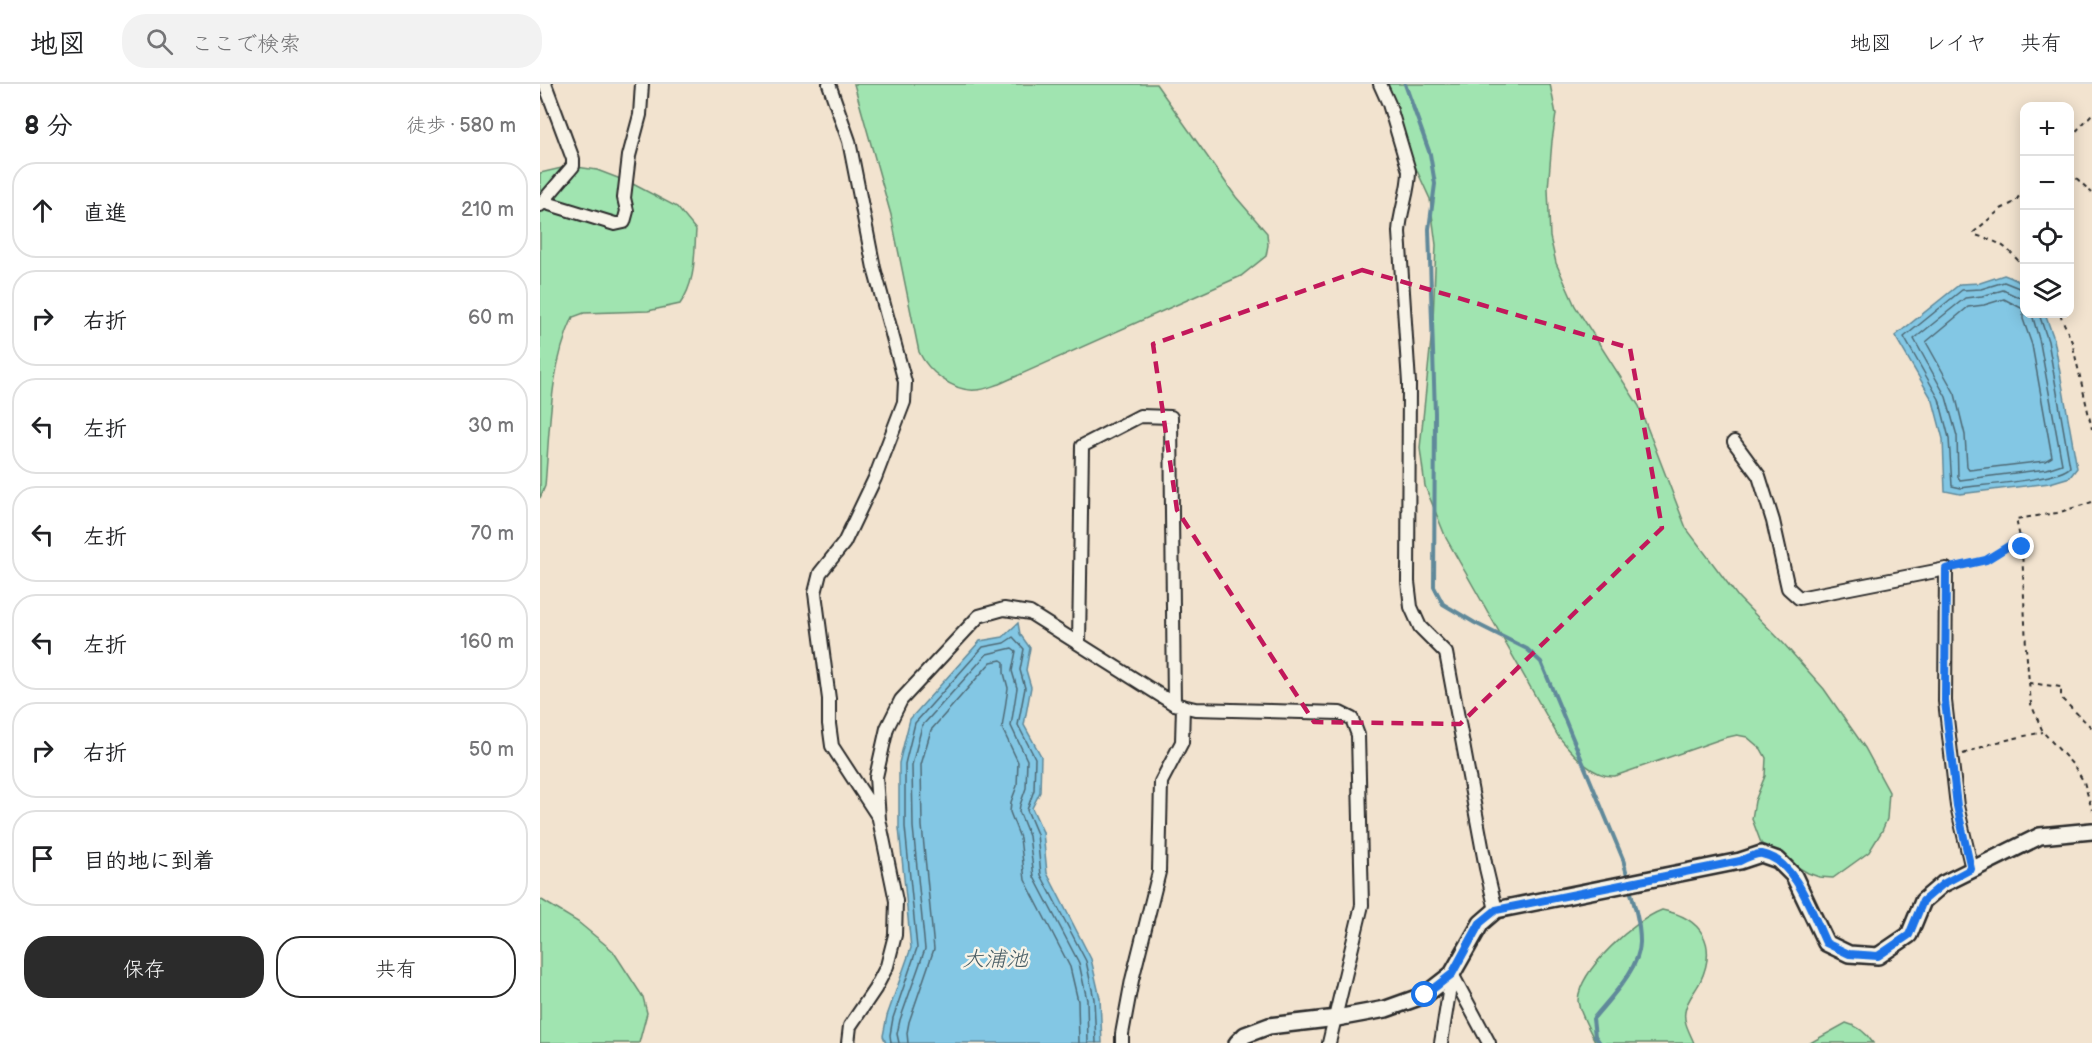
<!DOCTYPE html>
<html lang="ja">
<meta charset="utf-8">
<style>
body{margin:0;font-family:"Balsamiq Sans","Klee One",sans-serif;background:#f2f2f2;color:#202124}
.controls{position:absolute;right:18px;top:18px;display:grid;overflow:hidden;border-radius:12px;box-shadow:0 3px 15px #0003}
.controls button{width:54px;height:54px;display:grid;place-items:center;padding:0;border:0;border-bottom:2px solid #e0e0e0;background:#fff;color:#202124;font:30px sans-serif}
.stop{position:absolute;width:18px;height:18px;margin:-14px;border:4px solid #1a73e8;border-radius:50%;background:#fff}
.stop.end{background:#1a73e8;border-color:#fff;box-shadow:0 2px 6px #0008}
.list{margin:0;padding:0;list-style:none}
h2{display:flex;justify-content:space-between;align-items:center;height:78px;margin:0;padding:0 24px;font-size:26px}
h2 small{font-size:20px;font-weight:400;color:#757577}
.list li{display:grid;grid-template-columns:39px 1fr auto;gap:18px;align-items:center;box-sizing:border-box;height:96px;margin:0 12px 12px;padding:0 12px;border:2px solid #e0e0e0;border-radius:24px}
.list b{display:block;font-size:22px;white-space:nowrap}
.list em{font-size:20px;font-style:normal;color:#757577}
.actions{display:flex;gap:12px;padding:18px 24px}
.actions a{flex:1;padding:14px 0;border:2px solid #2b2b2b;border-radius:24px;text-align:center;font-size:21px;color:#2b2b2b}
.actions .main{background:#2b2b2b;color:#fff}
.icon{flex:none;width:33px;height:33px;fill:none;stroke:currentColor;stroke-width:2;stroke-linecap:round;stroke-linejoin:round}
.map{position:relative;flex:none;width:1552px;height:959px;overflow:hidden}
header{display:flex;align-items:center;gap:36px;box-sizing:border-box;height:84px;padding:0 30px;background:#fff;border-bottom:2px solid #e0e0e0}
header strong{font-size:28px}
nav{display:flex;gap:33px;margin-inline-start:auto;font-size:21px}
.search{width:420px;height:54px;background:#f2f2f2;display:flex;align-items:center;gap:15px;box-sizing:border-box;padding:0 21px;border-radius:24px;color:#757577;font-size:22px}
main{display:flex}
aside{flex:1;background:#fff}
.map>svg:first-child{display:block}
</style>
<header>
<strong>地図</strong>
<div class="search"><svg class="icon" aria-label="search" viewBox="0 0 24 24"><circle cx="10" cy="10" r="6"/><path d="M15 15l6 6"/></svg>ここで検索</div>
<nav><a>地図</a><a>レイヤ</a><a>共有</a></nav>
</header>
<main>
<aside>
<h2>8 分<small>徒歩 · 580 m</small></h2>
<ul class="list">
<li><svg class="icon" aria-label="ahead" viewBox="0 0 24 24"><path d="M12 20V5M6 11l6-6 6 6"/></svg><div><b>直進</b></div><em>210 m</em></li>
<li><svg class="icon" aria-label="right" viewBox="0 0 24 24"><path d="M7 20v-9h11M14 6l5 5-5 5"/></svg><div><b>右折</b></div><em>60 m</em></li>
<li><svg class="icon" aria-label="left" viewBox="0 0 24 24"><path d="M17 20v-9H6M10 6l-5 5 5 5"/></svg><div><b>左折</b></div><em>30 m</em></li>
<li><svg class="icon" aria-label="left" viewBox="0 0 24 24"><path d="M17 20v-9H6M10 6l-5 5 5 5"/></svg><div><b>左折</b></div><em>70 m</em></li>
<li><svg class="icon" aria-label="left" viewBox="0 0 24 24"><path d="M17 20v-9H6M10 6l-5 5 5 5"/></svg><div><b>左折</b></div><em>160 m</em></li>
<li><svg class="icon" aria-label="right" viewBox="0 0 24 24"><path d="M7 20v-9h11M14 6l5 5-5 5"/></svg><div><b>右折</b></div><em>50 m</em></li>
<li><svg class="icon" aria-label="arrive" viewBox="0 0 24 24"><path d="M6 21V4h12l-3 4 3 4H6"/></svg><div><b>目的地に到着</b></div></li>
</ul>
<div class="actions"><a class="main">保存</a><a>共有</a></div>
</aside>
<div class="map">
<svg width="1552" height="959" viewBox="0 0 1552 959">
<rect width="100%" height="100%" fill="#f2e3cf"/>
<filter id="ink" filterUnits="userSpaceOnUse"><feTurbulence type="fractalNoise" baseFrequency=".0167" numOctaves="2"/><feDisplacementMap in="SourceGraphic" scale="12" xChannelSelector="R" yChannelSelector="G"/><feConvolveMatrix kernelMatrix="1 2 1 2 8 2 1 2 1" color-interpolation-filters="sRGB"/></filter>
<g filter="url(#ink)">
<path fill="#a0e4b0" stroke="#66886e" stroke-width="1.5" d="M314 0H616L696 113 727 149 728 161 726 172 701 192 459 300C452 302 444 306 436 306 413 308 388 287 379 268L351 131Z
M844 0H1010L1016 30 1012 57 1008 105 1010 153 1016 179 1035 222 1099 322 1146 444 1198 513 1244 560 1284 605 1325 664 1349 708 1347 735 1342 747 1329 768 1293 794 1279 793 1268 789 1230 767 1221 759 1212 735 1215 717 1225 692 1226 674 1221 665 1207 653 1197 651 1184 654 1075 692C1051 694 1032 668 1018 652L906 454 885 402 880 364 893 236 896 161 890 115 868 67Z
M30 82 57 86 91 99 137 123 156 146C154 172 156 198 140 220L108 227 44 229 33 233C9 285 10 346 5 402L0 414V89Z
M0 815 38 838 73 867 103 913 107 929 99 959H0Z
M1122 826C1162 834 1178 860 1160 898 1155 908 1146 917 1145 928 1143 938 1150 949 1154 959H1056C1051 949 1038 926 1038 916 1040 885 1095 836 1122 826Z
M1306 939C1318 942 1326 948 1333 959H1270Z"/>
<path fill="#83c7e4" stroke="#60899a" stroke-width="1.5" d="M1464 191C1490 200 1484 204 1484 230H1505L1514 255 1537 384 1530 393 1510 399 1420 410 1405 407 1403 355 1393 317 1355 252 1420 200 1440 199Z
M478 539 480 550 490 564 486 586 491 603 484 641 501 672 500 708 492 724 503 748 507 789 551 875 560 914 562 959H346L343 952 347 932 371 864 359 744V679L370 635 440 557 463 553Z"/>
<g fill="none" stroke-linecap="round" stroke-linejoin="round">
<path stroke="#4e6975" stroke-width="1.5" d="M1484 206 1464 198 1441 205 1422 206 1364 253 1399 315 1409 354 1412 402 1421 404C1440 401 1520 396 1530 383L1508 257 1499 230
M1484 214 1478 213 1463 206 1442 212 1425 214 1374 255 1406 313 1417 352 1418 393 1420 396 1507 385 1522 380 1500 259 1492 230
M1464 215 1483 225V235L1492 261 1512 373 1505 377 1429 386 1427 383 1425 351 1415 310 1386 258 1428 223 1444 221Z
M351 959 350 951 353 934 377 864 365 743V680L375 639 443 563 464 559 473 553 484 565 480 586 485 604 478 641 495 674 494 706 487 726 497 750 501 791 546 877 554 915 556 959
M359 959 357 950 360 936 385 865 373 743 372 681 382 642 447 570 472 564 476 567 472 587 477 604 471 642 487 676 486 704 480 721 479 727 489 752 494 793 539 879 547 916 548 959
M368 959 367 949 369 938 394 865 382 742 381 681 391 646 451 578 461 576 464 578V589L468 604 462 644 478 678 477 702 471 718 470 728 480 754 485 796 530 883 538 917 539 959"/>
<path stroke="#60899a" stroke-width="4" d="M865 0 890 70 895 100 889 145 895 329 894 503 903 520 935 539 987 565 1001 578 1083 775 1088 795
M1060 959 1055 952 1053 935C1069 915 1101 884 1100 857 1100 839 1094 819 1089 802"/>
<defs>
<path id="minor" d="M289 0 309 57 334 184 365 298 364 318 335 394 304 459 280 489 275 509 289 615V640L292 662 337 731
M840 0 849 20 869 87C869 108 860 127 859 148L869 299 868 498 871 523 880 543 906 569 946 784 956 826
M3 118 75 140 84 138 87 127 84 114 89 72 100 31 102 0
M0 121 33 82V75L5 0
M1194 358 1219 392 1233 437 1248 504 1259 514 1406 485 1405 617 1417 722 1432 785
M539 560 542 362 600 332 631 333 634 620
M912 890 949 959
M308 959 310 942 335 905 347 882 355 851 356 817 339 735 336 693 347 644 361 616 439 532 464 525 490 529 634 620 655 625 800 629 812 635 818 651 822 821 789 959
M582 959V950L592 896 619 788 621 698 642 658 643 622
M901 959 912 890"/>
<path id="tertiary" d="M697 959 705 951 729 942 797 934 846 925 885 911 912 890 941 839 956 826 1200 777 1221 770 1238 776 1254 792 1286 859 1309 870 1338 872 1369 851 1383 817 1403 800 1500 752 1552 747"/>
</defs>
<use href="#minor" stroke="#2b2b2b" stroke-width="16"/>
<use href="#tertiary" stroke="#2b2b2b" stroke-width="20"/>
<path stroke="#2b2b2b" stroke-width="2" stroke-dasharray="4.5 4.5" stroke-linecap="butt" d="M1530 54 1552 30
M1530 88 1552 109
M1484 105 1475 118 1461 125 1434 148 1435 151C1463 159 1465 162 1484 183
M1520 230 1532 258 1552 345
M1552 418 1517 429 1476 435 1482 463 1486 564 1491 620 1503 648 1534 682 1544 698 1552 726
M1417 482 1446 475 1480 455
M1489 599 1521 603V614L1552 644
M1423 670 1453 659 1503 648"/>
<use href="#minor" stroke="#f7f3e8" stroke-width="12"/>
<use href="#tertiary" stroke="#f7f3e8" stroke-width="15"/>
</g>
</g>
<g fill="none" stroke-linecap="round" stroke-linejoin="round" filter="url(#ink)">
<path stroke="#1a73e8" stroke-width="8" d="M885 911 912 890 940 839 956 826 1200 777C1206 774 1216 769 1222 770 1256 776 1273 832 1286 859L1309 870 1338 872 1369 851 1383 817 1403 800 1431 785 1417 722 1405 617 1406 485 1446 476 1480 455 1482 463"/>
</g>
<path fill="none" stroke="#c2185b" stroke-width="4.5" stroke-dasharray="12 8" stroke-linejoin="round" d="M822 186 1090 264 1122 444 920 640 774 638 637 426 613 260Z"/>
<g text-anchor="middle" stroke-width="5" stroke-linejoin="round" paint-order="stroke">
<g font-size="22" font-style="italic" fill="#455a62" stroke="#f7f3e8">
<text x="455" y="882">大浦池</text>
</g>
</g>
</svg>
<div class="controls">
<button>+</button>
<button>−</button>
<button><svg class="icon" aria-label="locate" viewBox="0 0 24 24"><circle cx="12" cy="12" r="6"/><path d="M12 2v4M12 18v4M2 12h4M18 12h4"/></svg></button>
<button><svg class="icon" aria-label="layers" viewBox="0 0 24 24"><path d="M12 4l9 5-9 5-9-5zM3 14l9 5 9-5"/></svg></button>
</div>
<div class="stop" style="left:885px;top:911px"></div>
<div class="stop end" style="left:1482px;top:463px"></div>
</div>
</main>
